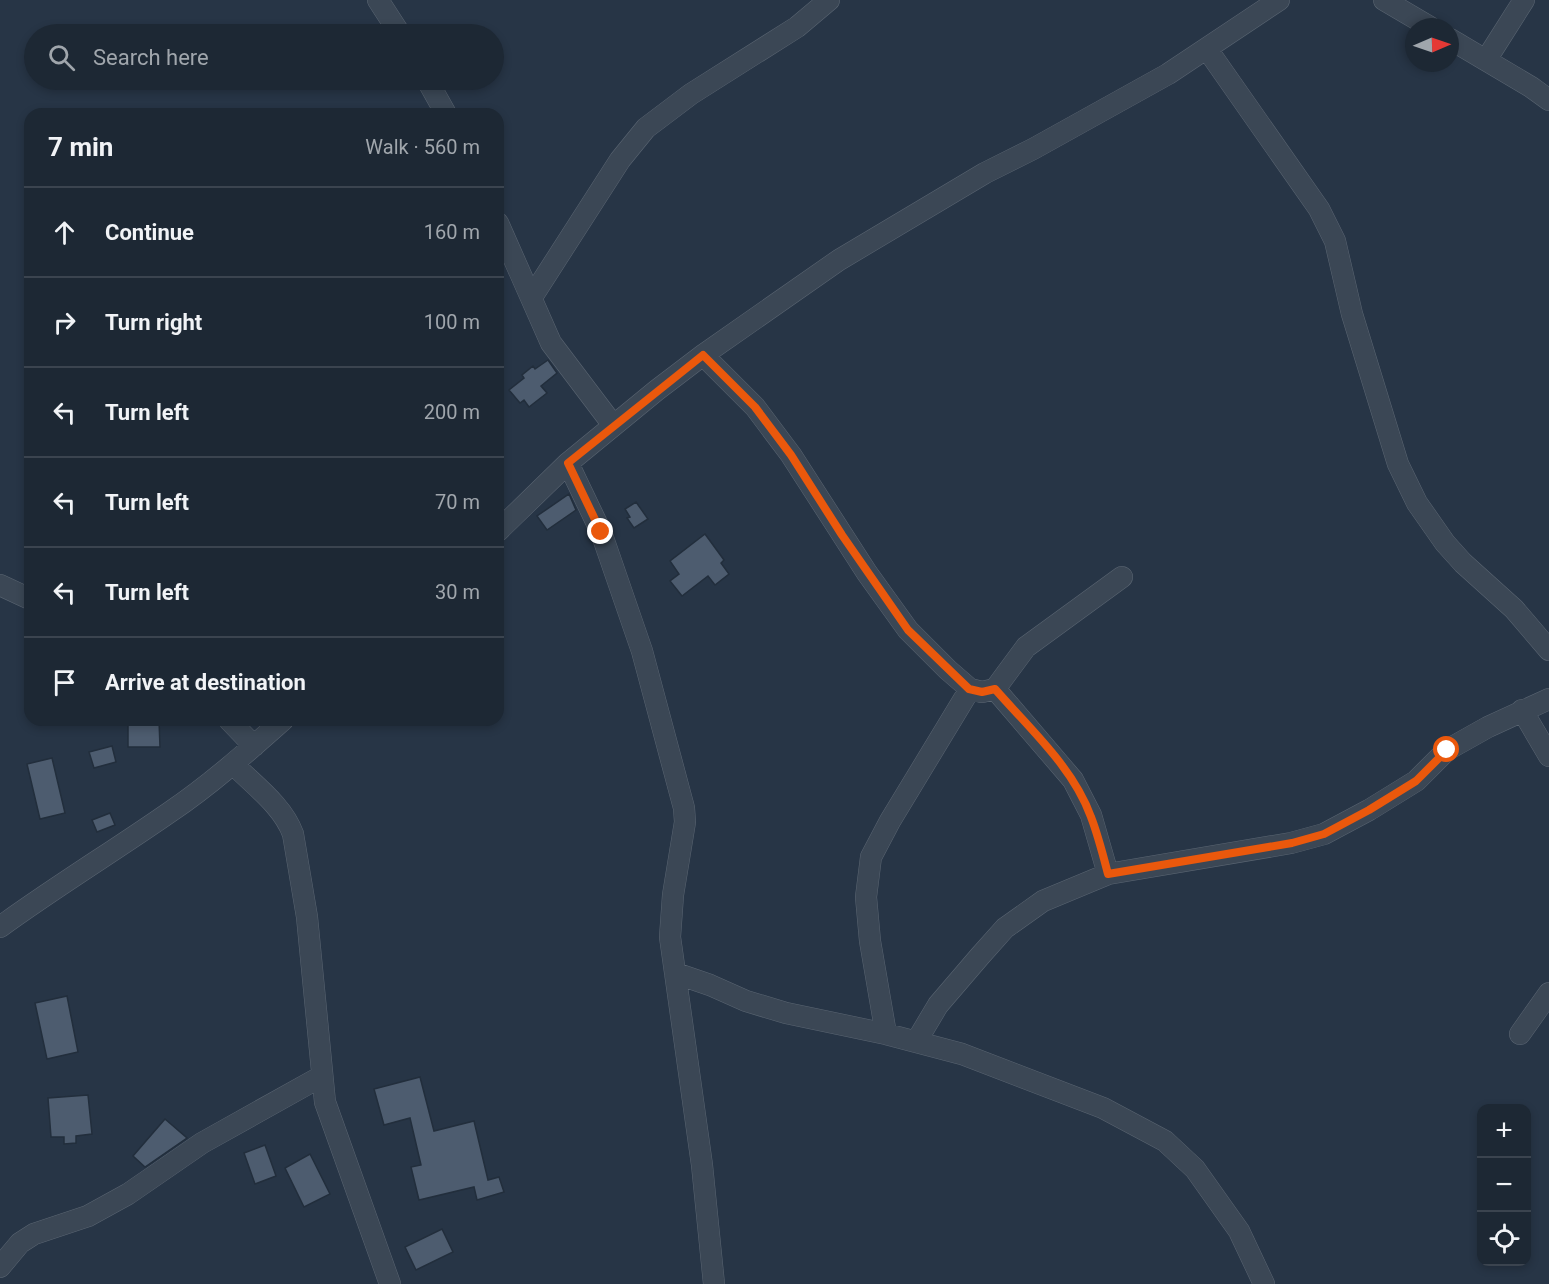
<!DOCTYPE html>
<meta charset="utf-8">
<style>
body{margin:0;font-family:Roboto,sans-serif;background:#25303c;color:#f1f3f6}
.controls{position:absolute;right:18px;bottom:18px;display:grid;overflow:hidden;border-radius:12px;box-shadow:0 3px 9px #0003}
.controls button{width:54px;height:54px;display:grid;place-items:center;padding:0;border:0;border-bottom:2px solid #3b444f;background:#1d2834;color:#f1f3f6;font:30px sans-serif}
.compass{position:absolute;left:1405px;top:18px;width:54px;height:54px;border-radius:50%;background:#1d2834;box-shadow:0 3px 9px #0003;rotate:88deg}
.stop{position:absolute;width:18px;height:18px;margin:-14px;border:4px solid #ea580c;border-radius:50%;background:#fff}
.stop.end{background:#ea580c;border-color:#fff;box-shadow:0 2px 6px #0008}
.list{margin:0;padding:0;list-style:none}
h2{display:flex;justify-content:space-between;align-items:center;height:78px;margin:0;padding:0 24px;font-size:26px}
h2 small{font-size:20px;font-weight:400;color:#a0a6ac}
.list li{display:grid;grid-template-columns:39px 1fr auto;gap:18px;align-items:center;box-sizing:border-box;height:90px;padding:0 24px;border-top:2px solid #3b444f}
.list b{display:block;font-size:22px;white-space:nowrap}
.list em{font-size:20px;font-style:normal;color:#a0a6ac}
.icon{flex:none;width:33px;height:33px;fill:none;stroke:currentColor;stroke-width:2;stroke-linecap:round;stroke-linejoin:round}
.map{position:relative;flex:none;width:1549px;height:1284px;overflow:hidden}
.search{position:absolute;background:#1d2834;box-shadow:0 3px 9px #0003;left:24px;top:24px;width:480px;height:66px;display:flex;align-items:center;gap:15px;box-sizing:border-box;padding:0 21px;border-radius:33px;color:#a0a6ac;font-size:22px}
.panel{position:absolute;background:#1d2834;box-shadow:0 3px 9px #0003;left:24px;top:108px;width:480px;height:618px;border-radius:18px}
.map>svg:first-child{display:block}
</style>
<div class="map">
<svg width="1549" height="1284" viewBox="0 0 1549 1284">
<rect width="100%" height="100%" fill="#273546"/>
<path fill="#4d5c6f" stroke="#222e3c" stroke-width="1.5" d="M548 360 557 373 541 386 547 393 529 407 524 400 520 403 509 390 524 378 522 375 533 366 535 369Z
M569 494 576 510 547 530 537 516Z
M636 502 648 519 634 528 627 518 630 517 625 509Z
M705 534 724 560 721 563 729 574 715 585 708 576 682 596 670 581 679 574 670 561Z
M128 720H159L160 747H128Z
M112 746 116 762 94 768 89 752Z
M52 758 65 813 40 819 27 764Z
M110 813 115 825 97 832 92 820Z
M67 996 78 1052 47 1059 35 1003Z
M420 1077 434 1131 474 1121 488 1180 499 1177 504 1192 477 1200 474 1187 419 1200 411 1167 421 1165 410 1118 384 1125 374 1089Z
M88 1095 92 1134 76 1136V1143L64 1144V1137H51L48 1098Z
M165 1119 187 1138 145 1167 133 1156Z
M265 1145 276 1176 255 1184 244 1153Z
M310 1154 330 1194 304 1207 285 1168Z
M442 1229 453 1252 416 1270 405 1247Z"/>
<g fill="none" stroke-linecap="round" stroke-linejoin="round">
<defs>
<path id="minor" d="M378 0 400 34
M1384 0 1430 27
M1450 39 1531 87 1549 100
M1207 49 1319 209 1335 241 1352 314 1398 464 1417 503 1445 543 1463 563 1514 609 1549 650
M1486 60 1524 0
M427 80 446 114
M498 223 551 343 613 425
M532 297 620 160 646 128 691 94 797 27 829 0
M703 355 755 407 791 455 867 573 908 630 948 670 970 689 982 692 995 689 1026 647 1122 577
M568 463 601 532 642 651 684 808 685 822 673 895 670 937 702 1165 714 1284
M498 531 568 463 657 390 703 355 839 260 985 173 1033 149 1168 74 1279 0
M0 585 30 599
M995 689 1073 780 1091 815 1108 874
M1522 710 1549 756
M229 720 254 746
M233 764C254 785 283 806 293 834L307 917 325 1102 390 1284
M0 927C55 887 114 851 170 812 210 785 247 752 283 720
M675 973 710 985 746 1001 786 1013 886 1034 962 1054 1103 1108 1165 1141 1195 1169 1239 1231 1264 1284
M886 1034 870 941 866 897 871 857 890 821 970 689
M1520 1034 1549 993
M916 1042 938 1005 980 956 1005 928 1043 901 1108 874 1291 843 1324 834 1369 810 1416 781 1447 750 1488 727 1549 699
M0 1267 20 1243 34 1234 88 1216 128 1194 202 1143 322 1076"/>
</defs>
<use href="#minor" stroke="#5a6572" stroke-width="22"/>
<use href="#minor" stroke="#3b4755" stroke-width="21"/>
</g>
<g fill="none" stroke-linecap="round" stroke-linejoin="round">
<path stroke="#ea580c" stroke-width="8" d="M601 532 568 463 703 355 755 407 791 455 842 535 908 630 969 689 982 692 995 689C1029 728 1073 767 1091 817 1098 835 1103 855 1108 874L1292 843 1324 834 1369 810 1416 781 1447 750"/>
</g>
</svg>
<div class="controls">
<button>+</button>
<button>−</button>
<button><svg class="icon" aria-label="locate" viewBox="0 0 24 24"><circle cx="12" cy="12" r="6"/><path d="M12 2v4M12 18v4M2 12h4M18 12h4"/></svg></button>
</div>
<svg class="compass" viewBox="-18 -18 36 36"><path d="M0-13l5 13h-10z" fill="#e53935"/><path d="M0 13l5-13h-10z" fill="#a0a6ac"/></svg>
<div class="stop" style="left:1447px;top:750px"></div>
<div class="stop end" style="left:601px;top:532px"></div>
<div class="search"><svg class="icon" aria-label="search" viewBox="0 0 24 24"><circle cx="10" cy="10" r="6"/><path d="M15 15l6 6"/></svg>Search here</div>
<section class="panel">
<h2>7 min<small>Walk · 560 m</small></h2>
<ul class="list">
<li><svg class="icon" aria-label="ahead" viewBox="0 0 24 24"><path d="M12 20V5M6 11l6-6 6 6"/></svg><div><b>Continue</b></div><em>160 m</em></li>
<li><svg class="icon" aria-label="right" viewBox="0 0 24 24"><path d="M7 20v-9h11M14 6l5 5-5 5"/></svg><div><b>Turn right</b></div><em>100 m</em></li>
<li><svg class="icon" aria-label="left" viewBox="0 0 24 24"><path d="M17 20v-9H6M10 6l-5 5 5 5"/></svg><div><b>Turn left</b></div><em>200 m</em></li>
<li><svg class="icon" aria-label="left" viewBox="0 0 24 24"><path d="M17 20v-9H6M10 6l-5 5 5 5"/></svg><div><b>Turn left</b></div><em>70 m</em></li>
<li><svg class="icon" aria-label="left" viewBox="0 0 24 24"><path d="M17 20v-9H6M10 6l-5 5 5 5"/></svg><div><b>Turn left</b></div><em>30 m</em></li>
<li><svg class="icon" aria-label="arrive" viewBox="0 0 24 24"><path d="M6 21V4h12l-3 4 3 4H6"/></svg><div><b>Arrive at destination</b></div></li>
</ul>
</section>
</div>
